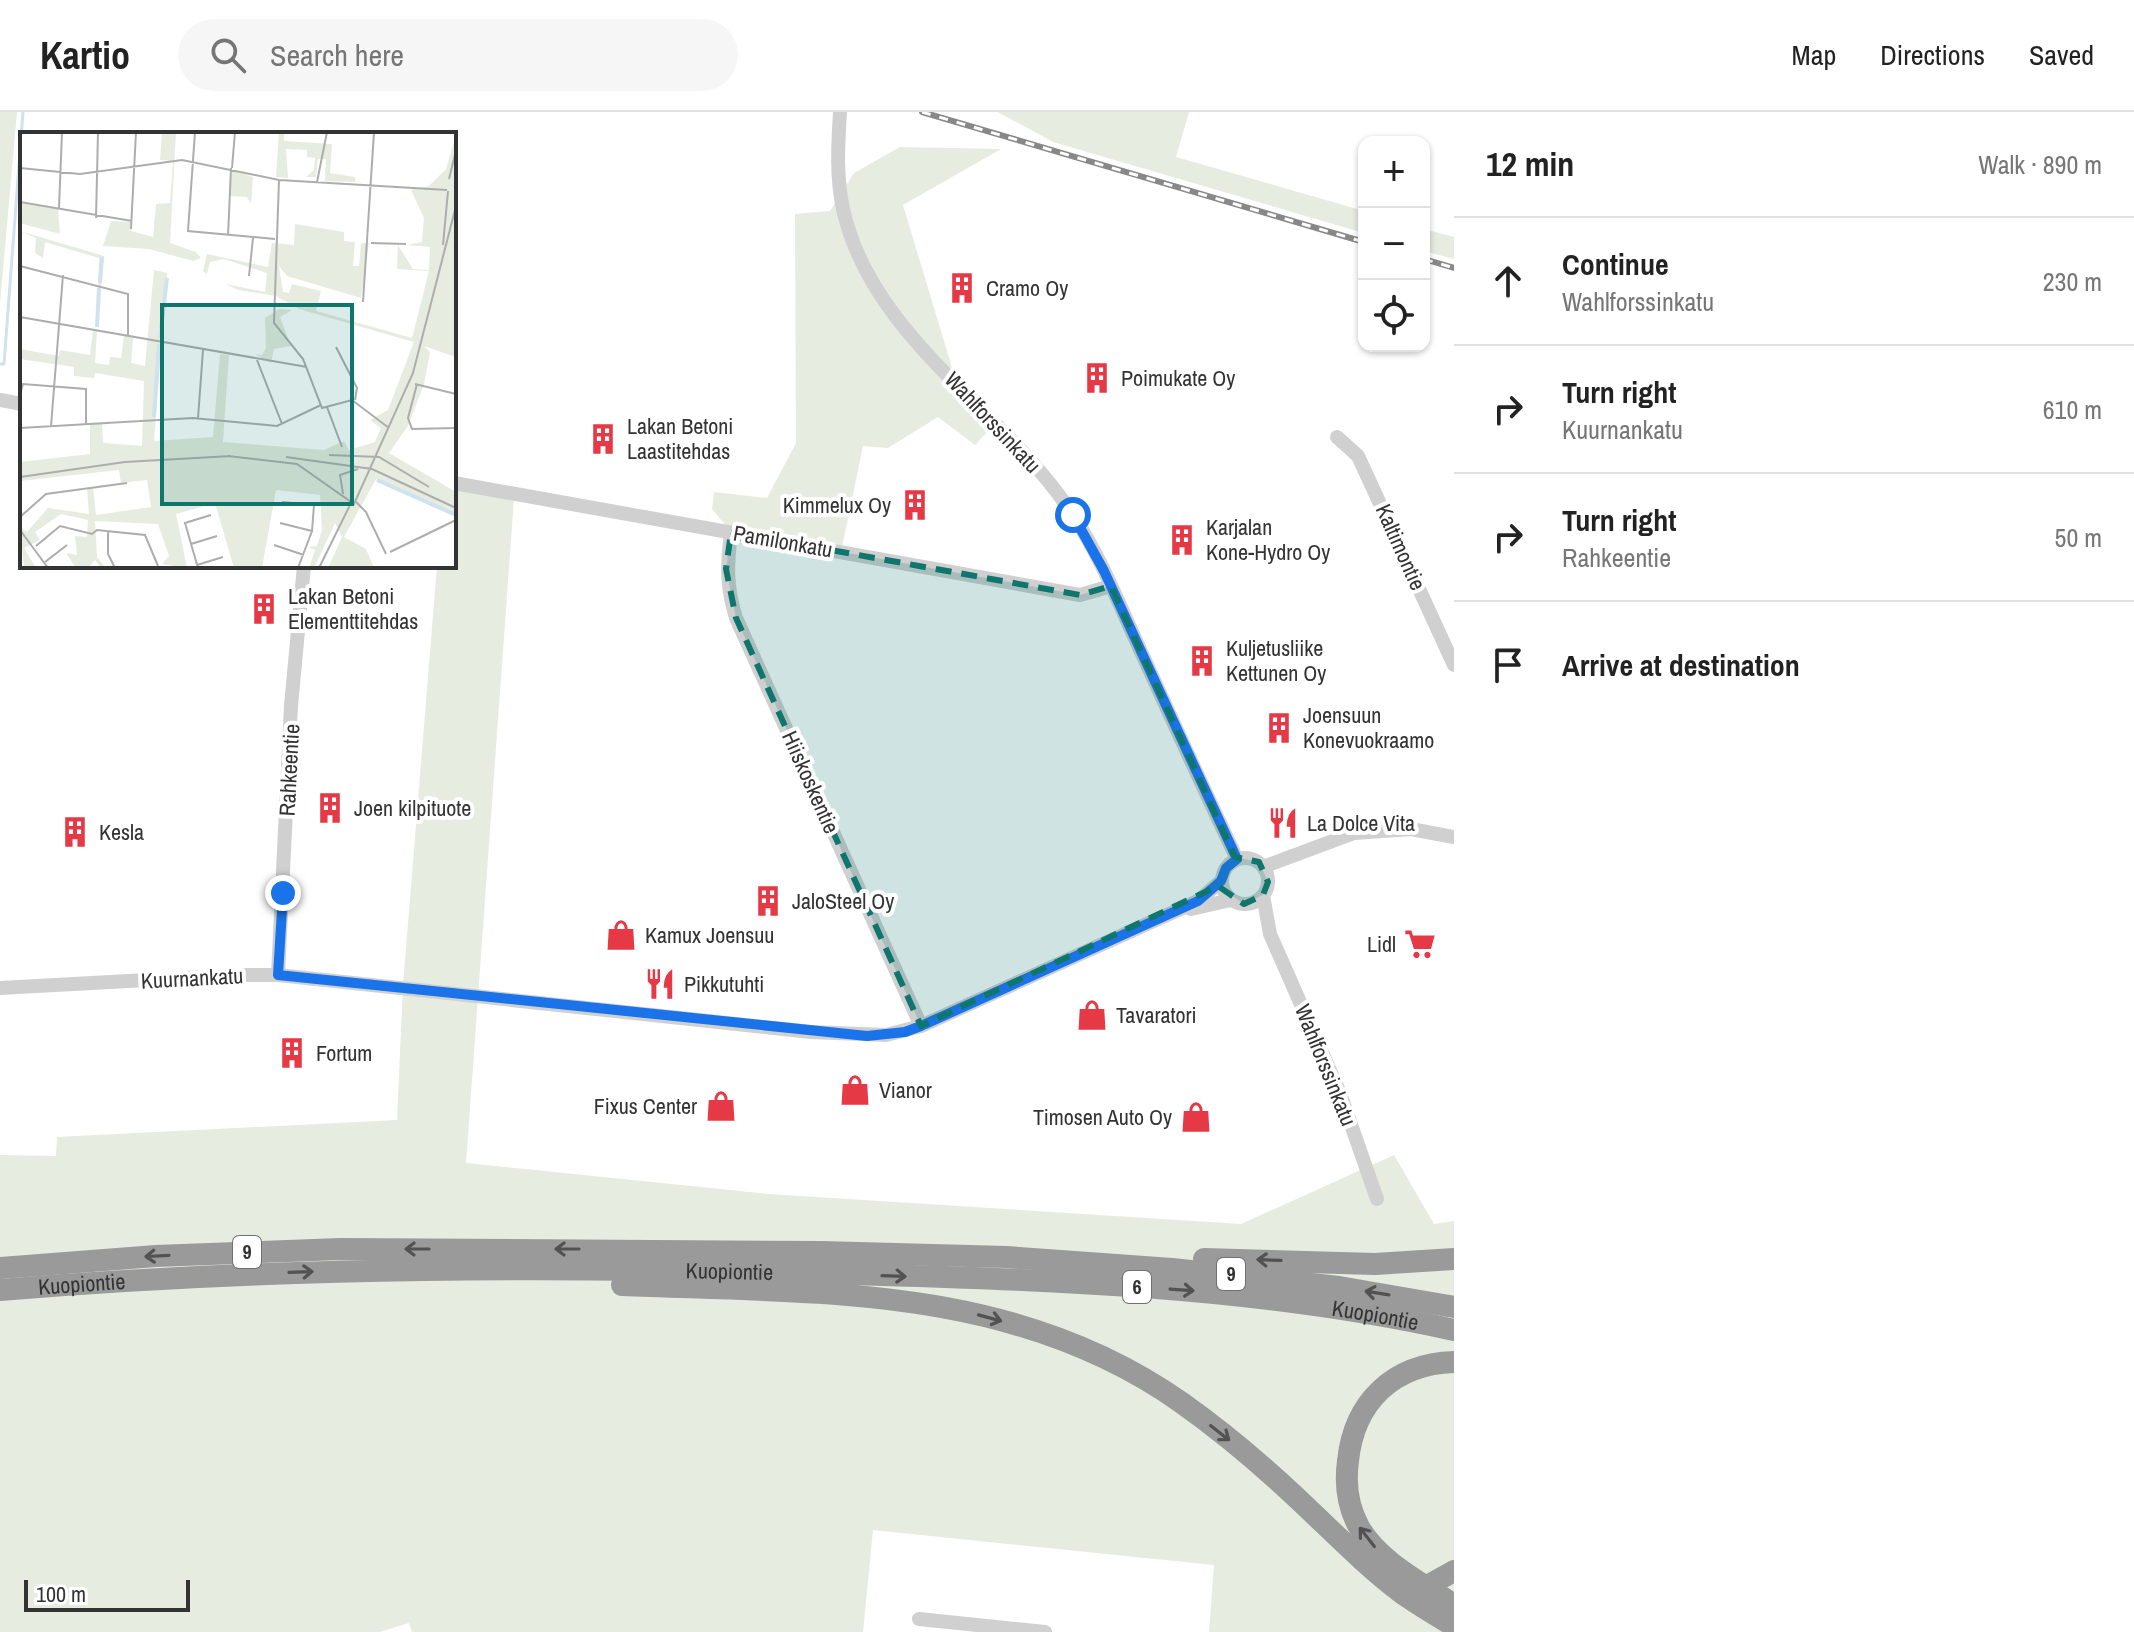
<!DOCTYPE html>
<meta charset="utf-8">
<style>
body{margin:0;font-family:"Archivo Narrow",sans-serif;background:#f6f6f6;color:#222}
.controls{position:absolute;right:24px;top:24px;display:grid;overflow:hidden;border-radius:16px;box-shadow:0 2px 6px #0004}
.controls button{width:72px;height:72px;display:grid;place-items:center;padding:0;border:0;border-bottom:2px solid #e0e0e0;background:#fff;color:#222;font:40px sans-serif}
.scale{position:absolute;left:24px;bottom:20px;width:166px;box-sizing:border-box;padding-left:8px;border:4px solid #333;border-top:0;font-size:22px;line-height:28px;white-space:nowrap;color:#333;-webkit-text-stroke:6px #fff;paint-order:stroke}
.stop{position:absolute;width:24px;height:24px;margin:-18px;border:6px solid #1a73e8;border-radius:50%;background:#fff}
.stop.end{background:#1a73e8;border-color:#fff;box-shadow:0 2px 8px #0008}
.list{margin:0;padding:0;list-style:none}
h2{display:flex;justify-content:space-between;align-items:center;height:104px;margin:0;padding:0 32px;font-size:34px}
h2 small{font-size:26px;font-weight:400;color:#767676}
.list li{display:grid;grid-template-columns:52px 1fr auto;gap:24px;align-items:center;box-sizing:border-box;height:128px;padding:0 32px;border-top:2px solid #e0e0e0}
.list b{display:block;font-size:30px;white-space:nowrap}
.list p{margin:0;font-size:26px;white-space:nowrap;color:#767676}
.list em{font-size:26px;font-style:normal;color:#767676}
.icon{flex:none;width:44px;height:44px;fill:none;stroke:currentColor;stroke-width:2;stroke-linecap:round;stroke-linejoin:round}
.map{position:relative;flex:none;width:1454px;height:1520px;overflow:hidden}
header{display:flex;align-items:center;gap:48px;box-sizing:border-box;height:112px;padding:0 40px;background:#fff;border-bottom:2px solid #e0e0e0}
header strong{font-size:38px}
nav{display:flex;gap:44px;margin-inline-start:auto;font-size:28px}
.search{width:560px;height:72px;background:#f6f6f6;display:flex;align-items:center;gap:20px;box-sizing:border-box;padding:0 28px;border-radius:44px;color:#767676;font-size:30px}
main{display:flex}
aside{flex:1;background:#fff}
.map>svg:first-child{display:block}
</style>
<header>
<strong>Kartio</strong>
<div class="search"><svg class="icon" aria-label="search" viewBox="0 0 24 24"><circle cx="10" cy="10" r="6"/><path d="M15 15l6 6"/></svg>Search here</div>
<nav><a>Map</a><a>Directions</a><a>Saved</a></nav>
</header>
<main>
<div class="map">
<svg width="1454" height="1520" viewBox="0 0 1454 1520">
<rect width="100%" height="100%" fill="#fff"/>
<path fill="#e6ecdf" d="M0 0H17L0 192Z
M998 0H1189L1176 45 1364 99V121L1053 30Z
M900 35 1001 37 903 93 962 289 989 318 975 333 938 305 888 336 863 334 840 445 736 426 712 397 714 380 767 386 796 331 795 102 830 99 854 61Z
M1424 117 1454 125V147L1424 139Z
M454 377 514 386 466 1051 768 1082 1241 1112 1394 1043 1434 1112 1454 1109V1520H1209L1214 1453 873 1418 863 1520H412L409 1511 379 1520H0V1043L56 1044 57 1025 397 1008 403 873 437 454H454Z"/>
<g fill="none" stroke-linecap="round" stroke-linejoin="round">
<path stroke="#cfe2ee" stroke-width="3" d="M0 252H4L23 0"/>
<path stroke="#d0d0d0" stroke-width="14" d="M840 0C838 32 836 65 843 97 872 227 1004 297 1073 403 1102 447 1121 497 1143 544 1174 612 1205 680 1237 747
M0 288 22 292
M1337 325 1358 344 1454 553
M454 371 1080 483 1111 474
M731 420C727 454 726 473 736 506L921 914
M1222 769a23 23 0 1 1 46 0a23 23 0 1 1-46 0Z
M1263 755 1354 721 1411 717 1454 725
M1263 783 1270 822 1340 981 1377 1087
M1191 797 1231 788
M278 863 291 594 304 454
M0 876 239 863H278L811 920 886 923 921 914 1198 789 1221 769
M919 1507 1045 1520"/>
<g stroke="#9a9a9a" stroke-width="22">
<path d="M1204 1147 1375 1152 1454 1147"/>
<path d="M0 1156 156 1144 340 1137 822 1140 1006 1145 1172 1157 1339 1175 1454 1195"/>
<path d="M622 1173C817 1181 1014 1172 1182 1291 1223 1320 1263 1354 1299 1388 1333 1420 1366 1454 1403 1482 1419 1493 1437 1504 1454 1514"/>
<path id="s1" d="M0 1178C282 1154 566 1154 849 1162 1051 1168 1256 1174 1454 1218"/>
<path d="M1454 1250C1393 1252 1354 1290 1348 1349 1345 1371 1348 1395 1359 1415 1379 1450 1422 1471 1454 1493"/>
<path d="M1427 1474 1454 1459"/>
</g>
<defs>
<path id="rail" d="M922 0 1364 130
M1424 147 1454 156"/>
</defs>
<use href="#rail" stroke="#888" stroke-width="6"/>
<use href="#rail" stroke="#fff" stroke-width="3" stroke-dasharray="9" stroke-linecap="butt"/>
</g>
<defs><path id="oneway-shaft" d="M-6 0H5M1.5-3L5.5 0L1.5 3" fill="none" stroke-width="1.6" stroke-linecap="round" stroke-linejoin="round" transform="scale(2)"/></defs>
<g stroke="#525252">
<use href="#oneway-shaft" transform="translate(417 1137) rotate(-180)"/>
<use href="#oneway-shaft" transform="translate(567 1137) rotate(180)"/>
<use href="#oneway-shaft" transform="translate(157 1144) rotate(177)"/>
<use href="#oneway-shaft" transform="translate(1269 1148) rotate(-178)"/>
<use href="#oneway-shaft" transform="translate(301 1160) rotate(-2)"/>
<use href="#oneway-shaft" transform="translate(894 1164) rotate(2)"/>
<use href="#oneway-shaft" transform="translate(1182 1178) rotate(4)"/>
<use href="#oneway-shaft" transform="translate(1377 1181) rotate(-171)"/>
<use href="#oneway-shaft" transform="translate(990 1206) rotate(15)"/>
<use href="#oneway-shaft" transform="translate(1220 1321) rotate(38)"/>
<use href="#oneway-shaft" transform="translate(1367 1425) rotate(-128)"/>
</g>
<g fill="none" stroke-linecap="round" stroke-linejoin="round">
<path stroke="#1a73e8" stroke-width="10" d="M283 781 278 863 867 924 905 920 921 914 1198 789 1221 769 1226 756 1237 747 1104 459 1073 403"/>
</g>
<path fill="#0f766e" fill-opacity="0.2" stroke="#0f766e" stroke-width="6" stroke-dasharray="16 10" stroke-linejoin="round" d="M731 420 1080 483 1111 474 1235 745 1259 750 1268 770 1263 783 1244 792 1218 774 921 914 736 506 726 457Z"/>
<defs>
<symbol id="building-bare" viewBox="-9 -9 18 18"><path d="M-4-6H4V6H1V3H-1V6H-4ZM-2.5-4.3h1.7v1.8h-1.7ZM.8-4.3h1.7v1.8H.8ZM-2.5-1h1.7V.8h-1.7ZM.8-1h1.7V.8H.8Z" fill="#e63946" stroke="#fff" stroke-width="2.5" paint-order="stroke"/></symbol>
<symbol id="restaurant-bare" viewBox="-9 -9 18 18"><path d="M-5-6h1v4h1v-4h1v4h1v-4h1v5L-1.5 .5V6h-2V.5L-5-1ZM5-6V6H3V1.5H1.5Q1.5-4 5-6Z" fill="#e63946" stroke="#fff" stroke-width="2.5" paint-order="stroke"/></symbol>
<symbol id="shop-bare" viewBox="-9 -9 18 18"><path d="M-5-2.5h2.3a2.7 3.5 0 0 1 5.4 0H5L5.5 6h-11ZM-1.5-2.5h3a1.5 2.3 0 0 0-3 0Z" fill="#e63946" stroke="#fff" stroke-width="2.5" paint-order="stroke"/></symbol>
<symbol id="supermarket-bare" viewBox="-9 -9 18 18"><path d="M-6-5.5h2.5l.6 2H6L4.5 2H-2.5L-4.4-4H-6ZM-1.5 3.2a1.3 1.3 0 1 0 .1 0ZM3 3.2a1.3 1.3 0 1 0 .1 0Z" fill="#e63946" stroke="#fff" stroke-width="2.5" paint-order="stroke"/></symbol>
</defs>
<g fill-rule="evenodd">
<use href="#building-bare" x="940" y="154" width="44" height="44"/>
<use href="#building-bare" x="1075" y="244" width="44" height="44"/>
<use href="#building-bare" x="581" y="305" width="44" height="44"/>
<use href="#building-bare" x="893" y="371" width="44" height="44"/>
<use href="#building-bare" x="1160" y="406" width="44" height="44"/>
<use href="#building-bare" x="242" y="475" width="44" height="44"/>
<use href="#building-bare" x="1180" y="527" width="44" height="44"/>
<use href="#building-bare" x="1257" y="594" width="44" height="44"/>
<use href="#building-bare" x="308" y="674" width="44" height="44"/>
<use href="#restaurant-bare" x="1261" y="689" width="44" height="44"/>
<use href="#building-bare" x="53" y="698" width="44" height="44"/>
<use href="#building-bare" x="746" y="767" width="44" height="44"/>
<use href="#shop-bare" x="599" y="801" width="44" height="44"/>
<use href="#supermarket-bare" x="1398" y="810" width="44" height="44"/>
<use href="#restaurant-bare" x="638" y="850" width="44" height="44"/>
<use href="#shop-bare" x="1070" y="881" width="44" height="44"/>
<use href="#building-bare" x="270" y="919" width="44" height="44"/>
<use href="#shop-bare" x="833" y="956" width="44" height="44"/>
<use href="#shop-bare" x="699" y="972" width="44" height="44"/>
<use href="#shop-bare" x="1174" y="983" width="44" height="44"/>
</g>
<g text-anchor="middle" stroke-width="8" stroke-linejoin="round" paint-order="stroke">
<g fill="#fff" stroke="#707070" stroke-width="2">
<rect x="233" y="1124" width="28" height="32" rx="6"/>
<rect x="1217" y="1146" width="28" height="32" rx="6"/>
<rect x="1123" y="1159" width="28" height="32" rx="6"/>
</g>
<g font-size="20" font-weight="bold" fill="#333">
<text x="247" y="1147">9</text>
<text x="1231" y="1169">9</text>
<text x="1137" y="1182">6</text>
</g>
<g font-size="22" fill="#333" stroke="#fff" text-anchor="start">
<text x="986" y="184">Cramo Oy</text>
<text x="1121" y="274">Poimukate Oy</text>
<text x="627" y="322">Lakan Betoni<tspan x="627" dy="25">Laastitehdas</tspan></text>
<text x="891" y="401" text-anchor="end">Kimmelux Oy</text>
<text x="1206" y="423">Karjalan<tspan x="1206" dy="25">Kone-Hydro Oy</tspan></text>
<text x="288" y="492">Lakan Betoni<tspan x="288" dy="25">Elementtitehdas</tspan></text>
<text x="1226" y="544">Kuljetusliike<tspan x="1226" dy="25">Kettunen Oy</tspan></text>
<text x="1303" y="611">Joensuun<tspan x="1303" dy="25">Konevuokraamo</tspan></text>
<text x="354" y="704">Joen kilpituote</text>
<text x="1307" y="719">La Dolce Vita</text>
<text x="99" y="728">Kesla</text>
<text x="792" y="797">JaloSteel Oy</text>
<text x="645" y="831">Kamux Joensuu</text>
<text x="1396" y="840" text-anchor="end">Lidl</text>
<text x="684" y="880">Pikkutuhti</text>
<text x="1116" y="911">Tavaratori</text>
<text x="316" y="949">Fortum</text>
<text x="879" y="986">Vianor</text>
<text x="697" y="1002" text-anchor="end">Fixus Center</text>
<text x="1172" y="1013" text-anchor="end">Timosen Auto Oy</text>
</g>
<g font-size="22" fill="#333" stroke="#fff">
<text transform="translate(993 310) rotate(47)" y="8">Wahlforssinkatu</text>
<text transform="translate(783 429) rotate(10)" y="8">Pamilonkatu</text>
<text transform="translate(1401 435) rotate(66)" y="8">Kaltimontie</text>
<text transform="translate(289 658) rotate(-87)" y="8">Rahkeentie</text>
<text transform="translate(811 670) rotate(66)" y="8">Hiiskoskentie</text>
<text transform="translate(192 866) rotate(-3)" y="8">Kuurnankatu</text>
<text transform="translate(1326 953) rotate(68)" y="8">Wahlforssinkatu</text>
<text dy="8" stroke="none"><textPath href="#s1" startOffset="730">Kuopiontie</textPath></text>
<text dy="8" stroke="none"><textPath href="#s1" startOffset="82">Kuopiontie</textPath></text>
<text dy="8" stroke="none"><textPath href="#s1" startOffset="1378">Kuopiontie</textPath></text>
</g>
</g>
<g transform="translate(20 20)">
<rect width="436" height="436" fill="#fff"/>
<path d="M142 0H156L150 111 176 120 181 126 173 129 129 117 83 114 91 89 111 90V99L133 105 136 72 150 71 153 29 140 28ZM259 0H264V9L312 12 310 41 335 45V50L305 49 306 27H298L296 45H286L294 38 295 26 287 25V18L266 17 268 46 256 45ZM436 3V225L404 214 410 220 404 252 388 294 369 321 436 360V383L356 347 324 405 346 417 354 436H308L322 405 315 391 294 436H289L295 418 288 415 297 414 302 398 300 363 256 358 242 436H214L195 371 156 382 167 436 142 432 149 424 138 392 75 389 77 425 84 434 93 432 81 436 75 428 68 436H56L46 421 57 423 55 404 67 405 68 388 41 382 15 400 20 408 4 416 16 436H4L0 395 7 400 28 376 69 382 67 356 73 355 76 383 131 375 127 348 101 351 99 338 0 349V330L70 322V292L82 291 83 311 122 314 124 249 75 241 74 246 54 244V235L0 227V217L39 224 40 218 70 223 73 199H77L75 231 89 233 90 225 101 226 104 204 113 206 111 231 125 234 134 138 147 141 134 309 193 305 200 222 209 223 203 310 304 318 324 309 329 318 355 310 361 296 350 288 368 278 394 210 279 177 256 164 218 158 206 152 245 160 247 141 204 127 190 130 187 142 183 139 187 122 248 135 252 111 274 113 275 92 324 100V109L335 110 333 134H339L341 111H349L341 166 267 144 259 134 263 160 269 161 272 152 301 159 296 179 392 206 409 139 377 137 378 113 393 137 409 138 410 115 387 113 402 110 404 86 391 58 409 54 426 37ZM212 38 233 45 231 72 227 65 209 64ZM0 71 38 77 40 102 0 91ZM0 99 84 124 77 196 79 126 25 110 23 126 15 121 16 106ZM259 177 272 178 260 185 271 214 254 217 251 231 235 222 242 223 246 216 245 186Z" fill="#e6ecdf"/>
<path fill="none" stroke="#cfe2ee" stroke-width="4" d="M80 151 82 125M77 195 79 156M140 206 147 146M134 285 139 212M357 348 436 383"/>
<path fill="none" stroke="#adadad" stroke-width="2" d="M175 0 168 99 255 107M0 36 60 42 162 28 259 48 427 58M212 36 215 0M429 47 436 18M259 48 254 191 283 227 302 276 332 268 369 296M297 50 307 0M0 70 112 89M39 76 42 0M76 86 78 0M111 97 116 0M208 104 211 36M351 111 386 112M423 113 428 59M0 134 108 162V204M229 144 233 106M343 170 354 0M0 185 287 235M316 215 337 256 335 268M237 228 262 292M395 252 436 262M397 252 388 286 392 297 436 296M0 263 3 252 66 257V292M307 275 322 315M178 286 183 218M31 294 43 143M0 296 173 286 257 294 301 273M309 323 359 325 409 355M208 324 277 332 334 372 393 241 436 74M266 325 352 337 436 376M0 345 105 330 211 324M323 362 320 343 338 337M262 370 294 373 292 399 278 436M336 370 346 380 366 422M0 385 26 362 107 351M260 391 292 399M0 398 28 436M88 400V422L95 436M171 412 197 404M254 413 284 423M16 414 40 394 72 402 77 398 125 403 138 434M370 420 436 388M25 430 47 413M177 433 203 425M178 436 165 391 191 383M299 436 331 371"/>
<path fill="#0f766e" fill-opacity="0.15" stroke="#0f766e" stroke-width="4" d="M142 173H332V372H142Z"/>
<rect width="436" height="436" fill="none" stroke="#333" stroke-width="4"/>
</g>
</svg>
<div class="controls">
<button>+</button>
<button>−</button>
<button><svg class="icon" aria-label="locate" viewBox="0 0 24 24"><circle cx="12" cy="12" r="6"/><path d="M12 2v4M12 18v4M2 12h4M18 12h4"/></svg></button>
</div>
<div class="scale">100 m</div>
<div class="stop" style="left:1073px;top:403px"></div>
<div class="stop end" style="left:283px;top:781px"></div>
</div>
<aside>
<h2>12 min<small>Walk · 890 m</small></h2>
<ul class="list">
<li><svg class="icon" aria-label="ahead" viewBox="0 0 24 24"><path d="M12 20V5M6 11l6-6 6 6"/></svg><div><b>Continue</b><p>Wahlforssinkatu</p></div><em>230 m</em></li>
<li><svg class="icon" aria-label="right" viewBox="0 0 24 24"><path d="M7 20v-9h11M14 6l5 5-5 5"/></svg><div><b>Turn right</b><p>Kuurnankatu</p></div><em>610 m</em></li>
<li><svg class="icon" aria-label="right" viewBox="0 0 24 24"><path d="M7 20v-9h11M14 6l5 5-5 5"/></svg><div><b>Turn right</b><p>Rahkeentie</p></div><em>50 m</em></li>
<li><svg class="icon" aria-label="arrive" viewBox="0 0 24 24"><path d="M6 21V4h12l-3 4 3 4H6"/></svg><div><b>Arrive at destination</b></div></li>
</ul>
</aside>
</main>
